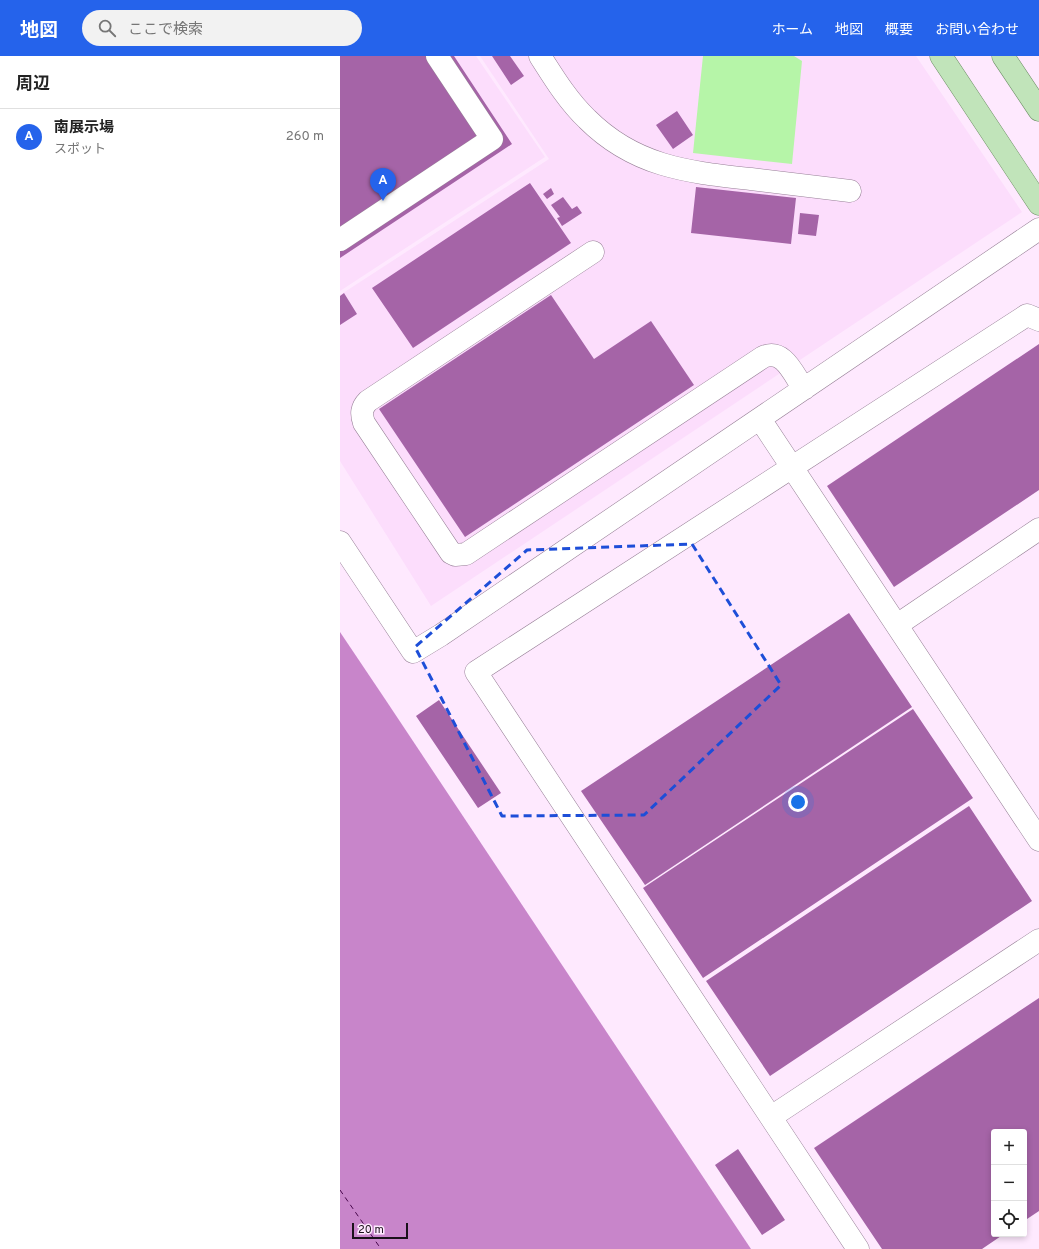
<!DOCTYPE html>
<html lang="ja">
<meta charset="utf-8">
<style>
body{margin:0;font-family:Overpass,"Noto Sans JP",sans-serif;background:#f2f2f2;color:#222}
.controls{position:absolute;right:12px;bottom:12px;display:grid;overflow:hidden;border-radius:4px;box-shadow:0 2px 6px #0003}
.controls button{width:36px;height:36px;display:grid;place-items:center;padding:0;border:0;border-bottom:1px solid #e0e0e0;background:#fff;color:#222;font:20px sans-serif}
.scale{position:absolute;left:12px;bottom:10px;width:56px;box-sizing:border-box;padding-left:4px;border:2px solid #1a111a;border-top:0;font-size:11px;line-height:14px;white-space:nowrap;color:#1a111a;-webkit-text-stroke:3px #fee9fe;paint-order:stroke}
.you{position:absolute;left:458px;top:746px;width:14px;height:14px;margin:-10px;border:3px solid #fff;border-radius:50%;background:#1a73e8;box-shadow:0 0 0 6px #1a73e833}
.badge{display:grid;place-items:center;width:26px;height:26px;border-radius:50%;background:#2563eb;color:#fff;font-size:13px;font-weight:700}
.pin{position:absolute;translate:-50% -33px;filter:drop-shadow(0 1px 2px #0008)}
.pin::after{content:'';position:absolute;top:21px;width:14px;height:12px;background:inherit;clip-path:polygon(0 0,100% 0,50% 100%)}
.list{margin:0;padding:0;list-style:none}
h2{display:flex;justify-content:space-between;align-items:center;height:52px;margin:0;padding:0 16px;font-size:17px}
h2 small{font-size:13px;font-weight:400;color:#767676}
.list li{display:grid;grid-template-columns:26px 1fr auto;gap:12px;align-items:center;box-sizing:border-box;height:56px;padding:0 16px;border-top:1px solid #e0e0e0}
.list b{display:block;font-size:15px;white-space:nowrap}
.list p{margin:0;font-size:13px;white-space:nowrap;color:#767676}
.list em{font-size:13px;font-style:normal;color:#767676}
.icon{flex:none;width:22px;height:22px;fill:none;stroke:currentColor;stroke-width:2;stroke-linecap:round;stroke-linejoin:round}
.map{position:relative;flex:none;width:699px;height:1193px;overflow:hidden}
header{display:flex;align-items:center;gap:24px;box-sizing:border-box;height:56px;padding:0 20px;background:#2563eb;color:#fff}
header strong{font-size:19px}
nav{display:flex;gap:22px;margin-inline-start:auto;font-size:14px}
.search{width:280px;height:36px;background:#f2f2f2;display:flex;align-items:center;gap:10px;box-sizing:border-box;padding:0 14px;border-radius:22px;color:#767676;font-size:15px}
main{display:flex}
aside{flex:1;background:#fff}
.map>svg:first-child{display:block}
</style>
<header>
<strong>地図</strong>
<div class="search"><svg class="icon" aria-label="search" viewBox="0 0 24 24"><circle cx="10" cy="10" r="6"/><path d="M15 15l6 6"/></svg>ここで検索</div>
<nav><a>ホーム</a><a>地図</a><a>概要</a><a>お問い合わせ</a></nav>
</header>
<main>
<aside>
<h2>周辺<small></small></h2>
<ul class="list">
<li><span class="badge">A</span><div><b>南展示場</b><p>スポット</p></div><em>260 m</em></li>
</ul>
</aside>
<div class="map">
<svg width="699" height="1193" viewBox="0 0 699 1193">
<rect width="100%" height="100%" fill="#fee9fe"/>
<path fill="#fcddfc" d="M0 0H136L205 101 0 235Z
M140 0H576L682 156 91 550 0 405V239L209 103Z"/>
<path fill="#b6f5a8" d="M363 0H454L462 5 452 108 353 97Z"/>
<path fill="#c885ca" d="M0 576 45 643 411 1193H0Z"/>
<g fill="none" stroke-linecap="round" stroke-linejoin="round">
<path stroke="#47074b" stroke-width="1" stroke-dasharray="5 4" stroke-linecap="butt" d="M0 1134 41 1193"/>
</g>
<path fill="#a564a7" d="M0 0H114L172 88 0 202Z
M152 0H170L184 20 171 29Z
M337 55 353 79 333 93 316 69Z
M190 127 231 187 73 292 32 232Z
M356 131 456 142 451 188 351 177Z
M211 132 214 138 207 143 203 138Z
M223 141 232 153 237 150 242 157 222 170 217 162 220 161 211 149Z
M460 157 479 159 476 180 458 178Z
M4 237 17 258 0 269V240Z
M211 239 254 303 311 265 354 329 125 481 39 353Z
M699 288V434L554 531 487 430Z
M509 557 572 651 305 829 241 735Z
M99 644 161 737 138 752 76 660Z
M573 653 633 742 363 922 303 832Z
M629 750 692 845 430 1020 366 925Z
M699 942V1155L684 1165V1076H654V1178H664L642 1193H542L474 1092Z
M398 1093 445 1164 422 1179 375 1109Z"/>
<g fill="none" stroke-linecap="round" stroke-linejoin="round">
<defs>
<path id="minor" d="M200 0C214 22 228 45 247 63 295 111 348 116 411 123 444 127 477 131 510 135
M0 184 152 83 97 0
M253 196 28 345C21 352 21 358 24 367L111 497 115 499 126 498 423 301C444 292 453 318 464 333
M420 363 699 784
M0 486 73 596 101 579 699 173
M557 569 699 473
M431 1061 699 884
M518 1193 136 616 687 259 699 264"/>
<path id="major" d="M601 0 699 148
M663 0 699 54"/>
</defs>
<use href="#minor" stroke="#978097" stroke-width="23"/>
<use href="#major" stroke="#6c8e64" stroke-width="23"/>
<use href="#minor" stroke="#fff" stroke-width="22"/>
<use href="#major" stroke="#c1e4ba" stroke-width="22"/>
</g>
<path fill="none" stroke="#1d4ed8" stroke-width="3" stroke-dasharray="8 5" stroke-linejoin="round" d="M352 488 441 629 304 759 162 760 75 591 187 494Z"/>
</svg>
<div class="controls">
<button>+</button>
<button>−</button>
<button><svg class="icon" aria-label="locate" viewBox="0 0 24 24"><circle cx="12" cy="12" r="6"/><path d="M12 2v4M12 18v4M2 12h4M18 12h4"/></svg></button>
</div>
<div class="scale">20 m</div>
<div class="you"></div>
<div class="pin badge" style="left:43px;top:145px">A</div>
</div>
</main>
